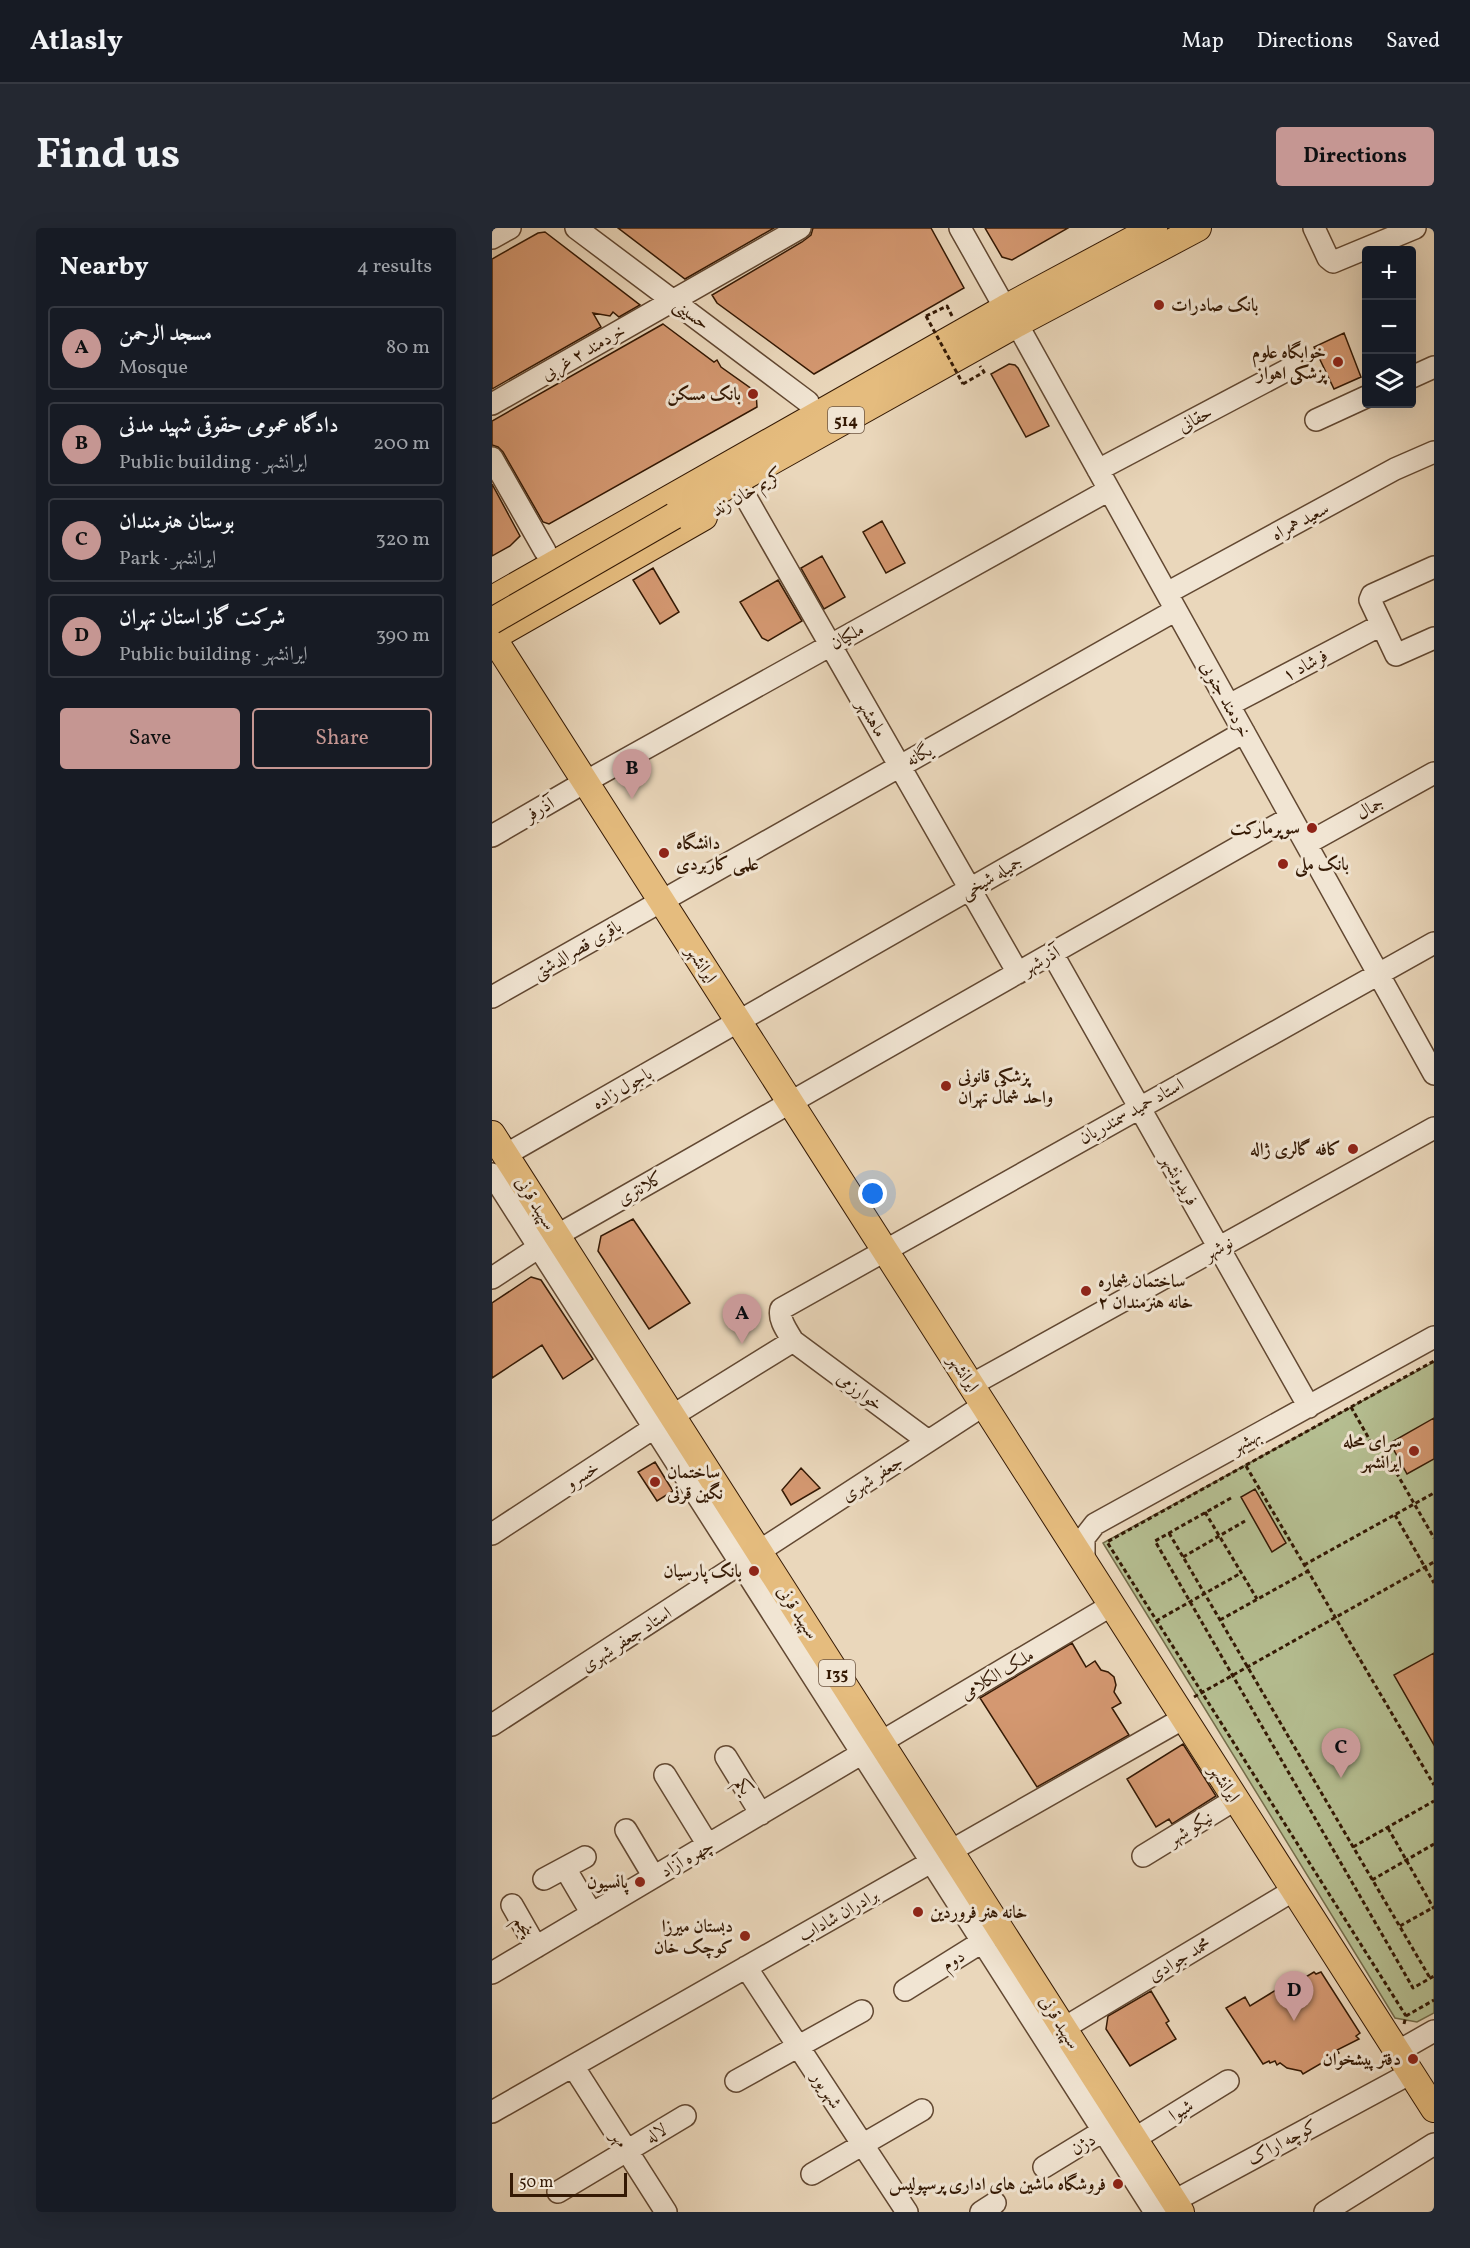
<!DOCTYPE html>
<meta charset="utf-8">
<style>
body{margin:0;font-family:Vollkorn,Amiri,serif;background:#242831;color:#f1f3f6}
.controls{position:absolute;right:18px;top:18px;display:grid;overflow:hidden;border-radius:6px;box-shadow:0 6px 24px #0002}
.controls button{width:54px;height:54px;display:grid;place-items:center;padding:0;border:0;border-bottom:2px solid #363941;background:#171b24;color:#f1f3f6;font:30px sans-serif}
.scale{position:absolute;left:18px;bottom:15px;width:117px;box-sizing:border-box;padding-left:6px;border:3px solid #341904;border-top:0;font-size:16px;line-height:21px;white-space:nowrap;color:#341904;-webkit-text-stroke:4px #f1e5d3;paint-order:stroke}
.you{position:absolute;left:381px;top:966px;width:21px;height:21px;margin:-15px;border:4px solid #fff;border-radius:50%;background:#1a73e8;box-shadow:0 0 0 9px #1a73e833}
.badge{display:grid;place-items:center;width:39px;height:39px;border-radius:50%;background:#c59692;color:#111;font-size:20px;font-weight:700}
.pin{position:absolute;translate:-50% -50px;filter:drop-shadow(0 2px 3px #0008)}
.pin::after{content:'';position:absolute;top:32px;width:21px;height:18px;background:inherit;clip-path:polygon(0 0,100% 0,50% 100%)}
.list{margin:0;padding:0;list-style:none}
h2{display:flex;justify-content:space-between;align-items:center;height:78px;margin:0;padding:0 24px;font-size:26px}
h2 small{font-size:20px;font-weight:400;color:#9ea1a6}
.list li{display:grid;grid-template-columns:39px 1fr auto;gap:18px;align-items:center;box-sizing:border-box;height:84px;margin:0 12px 12px;padding:0 12px;border:2px solid #363941;border-radius:6px}
.list b{display:block;font-size:22px;white-space:nowrap}
.list p{margin:0;font-size:20px;white-space:nowrap;color:#9ea1a6}
.list em{font-size:20px;font-style:normal;color:#9ea1a6}
.actions{display:flex;gap:12px;padding:18px 24px}
.actions a{flex:1;padding:14px 0;border:2px solid #c59692;border-radius:6px;text-align:center;font-size:21px;color:#c59692}
.actions .main{background:#c59692;color:#111}
.icon{flex:none;width:33px;height:33px;fill:none;stroke:currentColor;stroke-width:2;stroke-linecap:round;stroke-linejoin:round}
.map{position:relative;flex:none;width:942px;height:1984px;overflow:hidden;border-radius:6px}
header{display:flex;align-items:center;gap:36px;box-sizing:border-box;height:84px;padding:0 30px;background:#171b24;border-bottom:2px solid #363941}
header strong{font-size:28px}
nav{display:flex;gap:33px;margin-inline-start:auto;font-size:21px}
.intro{display:flex;align-items:center;justify-content:space-between;box-sizing:border-box;height:144px;padding:0 36px}
h1{margin:0;font-size:42px}
.button{padding:15px 27px;border-radius:6px;background:#c59692;color:#111;font-size:21px;font-weight:700}
main{display:flex;gap:36px;padding:0 36px}
aside{flex:1;background:#171b24;border-radius:6px;box-shadow:0 6px 24px #0002}
.map>svg:first-child{display:block}
</style>
<header>
<strong>Atlasly</strong>
<nav><a>Map</a><a>Directions</a><a>Saved</a></nav>
</header>
<div class="intro"><h1>Find us</h1><a class="button">Directions</a></div>
<main>
<aside>
<h2>Nearby<small>4 results</small></h2>
<ul class="list">
<li><span class="badge">A</span><div><b>مسجد الرحمن</b><p>Mosque</p></div><em>80 m</em></li>
<li><span class="badge">B</span><div><b>دادگاه عمومی حقوقی شهید مدنی</b><p>Public building · ایرانشهر</p></div><em>200 m</em></li>
<li><span class="badge">C</span><div><b>بوستان هنرمندان</b><p>Park · ایرانشهر</p></div><em>320 m</em></li>
<li><span class="badge">D</span><div><b>شرکت گاز استان تهران</b><p>Public building · ایرانشهر</p></div><em>390 m</em></li>
</ul>
<div class="actions"><a class="main">Save</a><a>Share</a></div>
</aside>
<div class="map">
<svg width="942" height="1984" viewBox="0 0 942 1984">
<rect width="100%" height="100%" fill="#ead7bb"/>
<filter id="stains"><feTurbulence type="fractalNoise" baseFrequency=".00333" numOctaves="4"/><feColorMatrix values="0 0 0 0 .2 0 0 0 0 .09 0 0 0 0 .02 0 0 0 .5 -.17"/></filter>
<radialGradient id="worn" r=".72"><stop offset=".6" stop-color="#630" stop-opacity="0"/><stop offset="1" stop-color="#630" stop-opacity=".3"/></radialGradient>
<path fill="#b5be91" stroke="#746c4a" stroke-width="1.5" d="M942 1134V1785L925 1794 903 1790 611 1315Z"/>
<path fill="#d49871" stroke="#341904" stroke-width="1.5" d="M126 0H282L193 51Z
M321 0H439L472 60 322 146 225 75 220 67 310 14 319 7Z
M493 0H576L520 32 510 29Z
M53 4 148 77 127 89 121 84 118 88 101 85 109 99 0 161V31L46 5Z
M171 96 222 134 225 132 229 139 264 164 265 179 57 296 51 294 11 224 6 219 0 217V193Z
M852 105 869 149 842 161 822 119Z
M517 136 523 137 526 140 557 198 534 209 499 146Z
M0 256 28 308 18 318 0 328Z
M390 293 413 335 394 345 371 304Z
M330 328 353 369 332 381 309 340Z
M161 340 187 384 168 396 141 352Z
M286 352 310 393 276 413 270 410 248 374Z
M141 991 198 1075 157 1101 106 1023 109 1008Z
M39 1049 49 1052 101 1131 71 1151 50 1117 0 1150V1075Z
M942 1190V1231L915 1246 898 1215Z
M163 1234 181 1263 165 1273 146 1244Z
M309 1240 328 1260 299 1277 290 1262Z
M763 1261 794 1315 780 1324 749 1269Z
M580 1415 594 1439 603 1433 609 1442 616 1444 622 1449 624 1457 622 1464 629 1475 620 1480 637 1507 545 1559 488 1470Z
M942 1425V1517L902 1447Z
M691 1516 724 1568 680 1596 677 1591 664 1599 635 1551Z
M822 1744 824 1746 829 1744 868 1805 864 1808 867 1811 845 1822 847 1825 811 1846 809 1843 795 1840 788 1835 785 1837 783 1833 778 1835 777 1833 771 1836 734 1780 753 1769 758 1778 802 1751 804 1755Z
M659 1763 677 1793 674 1795 684 1811 638 1838 614 1801 616 1788Z"/>
<g fill="none" stroke-linecap="round" stroke-linejoin="round">
<defs>
<path id="minor" d="M84 0 316 174
M468 0 513 80
M822 0 836 30 841 34 923 0
M0 10 18 0
M525 96 942 846
M920 149 942 139
M0 176 308 0
M824 192 874 169
M0 230 53 323
M606 242 799 140
M252 266 526 745
M942 339 880 367 878 372 904 427 942 410
M675 365 903 241 942 224
M737 477 889 397
M0 608 93 554 617 262
M814 616 942 545
M560 725 817 1179
M0 769 684 382
M13 927 752 504
M0 946 663 1984
M0 1050 64 1008 799 589
M301 1113 436 1213
M479 1157 942 900
M0 1306 180 1188 301 1113C296 1104 286 1092 289 1081L942 715
M592 1334V1310L603 1296 942 1109
M0 1497 492 1177
M234 1529 269 1586
M173 1547 216 1617
M134 1602 162 1649
M651 1628 744 1571
M73 1640 100 1686
M52 1651 93 1629
M20 1677 44 1719
M254 1739 415 1984
M0 1745 620 1377
M413 1762 501 1707
M572 1800 802 1662
M905 1824 942 1803
M81 1838 174 1984
M244 1853 370 1783
M0 1884 692 1490
M642 1911 736 1853
M552 1939 624 1895
M320 1946 430 1882
M66 1964 193 1888
M669 1980 919 1845
M489 1984 503 1975
M833 1984 942 1916"/>
<path id="major" d="M182 288 525 96 706 0
M0 371 513 80 662 0
M0 408 942 1881
M0 410 212 289
M0 906 689 1984"/>
</defs>
<use href="#minor" stroke="#624832" stroke-width="24"/>
<use href="#major" stroke="#341904" stroke-width="28"/>
<path stroke="#341904" stroke-width="3" stroke-dasharray="4.5 3" stroke-linecap="butt" d="M434 88 455 78 460 88
M471 156 492 144 488 138
M859 1179 880 1216 889 1218 942 1310
M754 1238 942 1557
M739 1270 663 1313 921 1760 942 1748
M713 1284 765 1371
M903 1287 942 1355
M677 1305 938 1750
M691 1329 753 1293
M812 1337 942 1265
M728 1392 816 1343
M664 1393 749 1345
M702 1469 942 1334
M896 1600 942 1681
M861 1619 942 1573
M880 1652 942 1616
M908 1698 942 1679
M914 1788 942 1772
M912 1796 914 1788 615 1314 942 1133"/>
<use href="#minor" stroke="#f1e5d3" stroke-width="21"/>
<use href="#major" stroke="#e5bc7e" stroke-width="26"/>
<defs>
<path id="major-bridge" d="M0 393 182 288"/>
</defs>
<use href="#major-bridge" stroke="#341904" stroke-width="28" stroke-linecap="butt"/>
<path stroke="#341904" stroke-width="3" stroke-dasharray="4.5 3" stroke-linecap="butt" d="M434 88 471 156"/>
<use href="#major-bridge" stroke="#e5bc7e" stroke-width="26"/>
</g>
<g fill="#8f2418" stroke="#f1e5d3" stroke-width="2">
<circle cx="667" cy="77" r="6"/>
<circle cx="846" cy="134" r="6"/>
<circle cx="261" cy="166" r="6"/>
<circle cx="820" cy="600" r="6"/>
<circle cx="172" cy="625" r="6"/>
<circle cx="791" cy="636" r="6"/>
<circle cx="454" cy="858" r="6"/>
<circle cx="861" cy="921" r="6"/>
<circle cx="594" cy="1063" r="6"/>
<circle cx="922" cy="1223" r="6"/>
<circle cx="163" cy="1254" r="6"/>
<circle cx="262" cy="1343" r="6"/>
<circle cx="148" cy="1654" r="6"/>
<circle cx="426" cy="1684" r="6"/>
<circle cx="253" cy="1708" r="6"/>
<circle cx="921" cy="1831" r="6"/>
<circle cx="626" cy="1956" r="6"/>
</g>
<g text-anchor="middle" stroke-width="6" stroke-linejoin="round" paint-order="stroke">
<g fill="#f1e5d3" stroke="#6d5642" stroke-width="1.5">
<rect x="336" y="179" width="36" height="26" rx="4.5"/>
<rect x="327" y="1432" width="36" height="26" rx="4.5"/>
</g>
<g font-size="16" font-weight="bold" fill="#341904">
<text x="354" y="198">514</text>
<text x="345" y="1451">135</text>
</g>
<g font-size="18" font-weight="bold" fill="#341904" stroke="#f1e5d3" text-anchor="end">
<text x="679" y="83" text-anchor="start">بانک صادرات</text>
<text x="834" y="130">خوابگاه علوم<tspan x="834" dy="21">پزشکی اهواز</tspan></text>
<text x="249" y="172">بانک مسکن</text>
<text x="808" y="606">سوپرمارکت</text>
<text x="184" y="621" text-anchor="start">دانشگاه<tspan x="184" dy="21">علمی کاربردی</tspan></text>
<text x="803" y="642" text-anchor="start">بانک ملی</text>
<text x="466" y="854" text-anchor="start">پزشکی قانونی<tspan x="466" dy="21">واحد شمال تهران</tspan></text>
<text x="849" y="927">کافه گالری ژاله</text>
<text x="606" y="1059" text-anchor="start">ساختمان شماره<tspan x="606" dy="21">۲ خانه هنرمندان</tspan></text>
<text x="910" y="1219">سرای محله<tspan x="910" dy="21">ایرانشهر</tspan></text>
<text x="175" y="1250" text-anchor="start">ساختمان<tspan x="175" dy="21">نگین قرنی</tspan></text>
<text x="250" y="1349">بانک پارسیان</text>
<text x="136" y="1660">پانسیون</text>
<text x="438" y="1690" text-anchor="start">خانه هنر فروردین</text>
<text x="241" y="1704">دبستان میرزا<tspan x="241" dy="21">کوچک خان</tspan></text>
<text x="909" y="1837">دفتر پیشخوان</text>
<text x="614" y="1962">فروشگاه ماشین های اداری پرسپولیس</text>
</g>
<g font-size="18" fill="#341904" stroke="#f1e5d3">
<text transform="translate(200 86) rotate(37)" y="6">حسینی</text>
<text transform="translate(91 124) rotate(-30)" y="6">خردمند ۲ غربی</text>
<text transform="translate(703 191) rotate(-28)" y="6">حقانی</text>
<text transform="translate(255 264) rotate(-30)" y="6">کریم خان زند</text>
<text transform="translate(808 293) rotate(-28)" y="6">سعید همراه</text>
<text transform="translate(355 408) rotate(-29)" y="6">ملکیان</text>
<text transform="translate(813 437) rotate(-28)" y="6">فرشاد ۱</text>
<text transform="translate(734 471) rotate(61)" y="6">خردمند جنوبی</text>
<text transform="translate(380 490) rotate(60)" y="6">ماهشهر</text>
<text transform="translate(427 527) rotate(-29)" y="6">یگانه</text>
<text transform="translate(878 580) rotate(-29)" y="6">جمال</text>
<text transform="translate(47 581) rotate(-30)" y="6">آذرفر</text>
<text transform="translate(499 649) rotate(-30)" y="6">جمیله شیخی</text>
<text transform="translate(85 721) rotate(-30)" y="6">باقری قصرالدشتی</text>
<text transform="translate(549 732) rotate(-30)" y="6">آذرشهر</text>
<text transform="translate(210 736) rotate(57)" y="6">ایرانشهر</text>
<text transform="translate(130 860) rotate(-30)" y="6">باجول زاده</text>
<text transform="translate(639 883) rotate(-29)" y="6">استاد حمید سمندریان</text>
<text transform="translate(688 952) rotate(60)" y="6">فریدونشهر</text>
<text transform="translate(148 960) rotate(-30)" y="6">کلانتری</text>
<text transform="translate(44 975) rotate(58)" y="6">سپهبد قرنی</text>
<text transform="translate(726 1020) rotate(-29)" y="6">نوشهر</text>
<text transform="translate(472 1145) rotate(57)" y="6">ایرانشهر</text>
<text transform="translate(368 1163) rotate(37)" y="6">خوارزمی</text>
<text transform="translate(754 1213) rotate(-29)" y="6">بهشهر</text>
<text transform="translate(90 1247) rotate(-33)" y="6">خسرو</text>
<text transform="translate(380 1250) rotate(-33)" y="6">جعفر شهری</text>
<text transform="translate(306 1384) rotate(57)" y="6">سپهبد قرنی</text>
<text transform="translate(134 1411) rotate(-33)" y="6">استاد جعفر شهری</text>
<text transform="translate(505 1446) rotate(-31)" y="6">ملک الکلامی</text>
<text transform="translate(733 1555) rotate(57)" y="6">ایرانشهر</text>
<text transform="translate(252 1558) rotate(59)" y="6">یکم</text>
<text transform="translate(698 1600) rotate(-32)" y="6">نیکو شهر</text>
<text transform="translate(195 1630) rotate(-30)" y="6">چهره آزاد</text>
<text transform="translate(346 1687) rotate(-30)" y="6">برادران شاداب</text>
<text transform="translate(32 1698) rotate(60)" y="6">پنجم</text>
<text transform="translate(687 1731) rotate(-31)" y="6">محمد جوادی</text>
<text transform="translate(461 1732) rotate(-32)" y="6">دوم</text>
<text transform="translate(568 1794) rotate(58)" y="6">سپهبد قرنی</text>
<text transform="translate(335 1862) rotate(57)" y="6">شهریور</text>
<text transform="translate(689 1882) rotate(-32)" y="6">شیوا</text>
<text transform="translate(164 1905) rotate(-31)" y="6">لاله</text>
<text transform="translate(128 1911) rotate(58)" y="6">مهر</text>
<text transform="translate(790 1914) rotate(-28)" y="6">کوچه اراک</text>
<text transform="translate(591 1916) rotate(-31)" y="6">دژن</text>
</g>
</g>
<rect width="100%" height="100%" filter="url(#stains)"/>
<rect width="100%" height="100%" fill="url(#worn)"/>
</svg>
<div class="controls">
<button>+</button>
<button>−</button>
<button><svg class="icon" aria-label="layers" viewBox="0 0 24 24"><path d="M12 4l9 5-9 5-9-5zM3 14l9 5 9-5"/></svg></button>
</div>
<div class="scale">50 m</div>
<div class="you"></div>
<div class="pin badge" style="left:250px;top:1116px">A</div>
<div class="pin badge" style="left:140px;top:571px">B</div>
<div class="pin badge" style="left:849px;top:1550px">C</div>
<div class="pin badge" style="left:802px;top:1793px">D</div>
</div>
</main>
